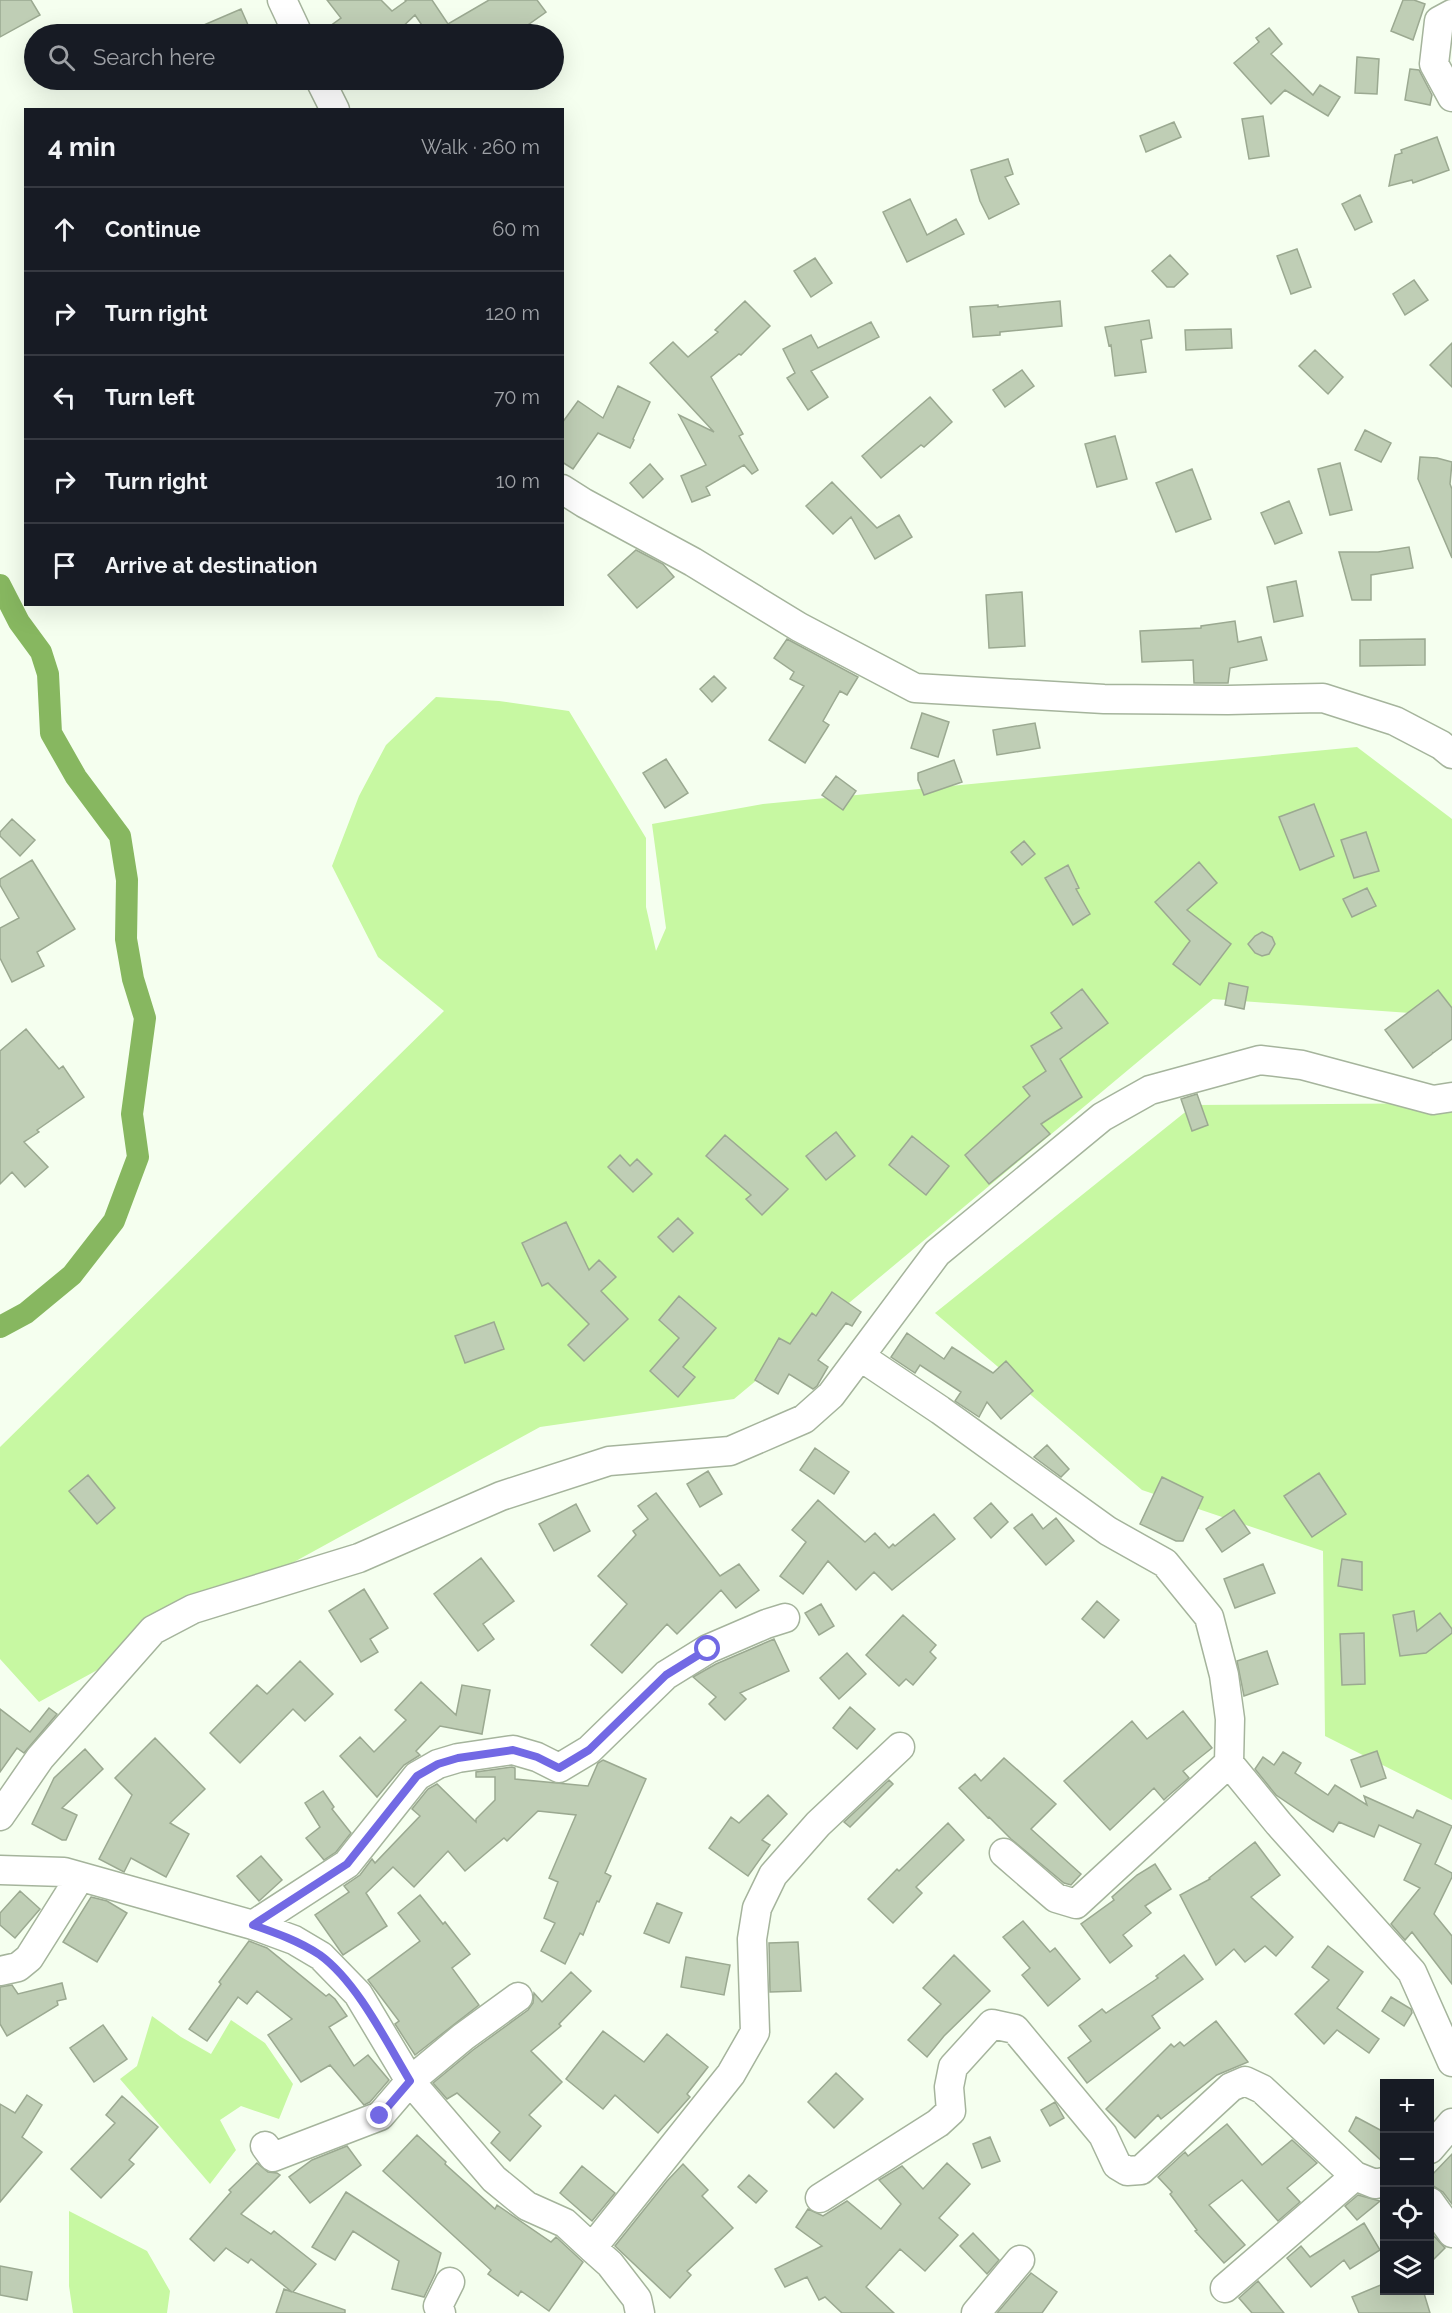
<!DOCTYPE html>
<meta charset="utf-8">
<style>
body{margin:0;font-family:Raleway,sans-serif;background:#242831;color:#f1f3f6}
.controls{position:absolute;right:18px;bottom:18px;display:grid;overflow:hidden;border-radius:0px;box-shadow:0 6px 24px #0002}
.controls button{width:54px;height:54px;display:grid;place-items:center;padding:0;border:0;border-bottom:2px solid #363941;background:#171b24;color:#f1f3f6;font:30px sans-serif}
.stop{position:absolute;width:18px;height:18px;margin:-14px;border:4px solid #7269e4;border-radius:50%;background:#fff}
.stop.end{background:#7269e4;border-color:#fff;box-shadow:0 2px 6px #0008}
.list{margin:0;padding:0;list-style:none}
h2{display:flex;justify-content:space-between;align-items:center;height:78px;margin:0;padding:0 24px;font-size:26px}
h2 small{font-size:20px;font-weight:400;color:#9ea1a6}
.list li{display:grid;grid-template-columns:39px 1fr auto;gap:18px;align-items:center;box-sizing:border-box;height:84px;padding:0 24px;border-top:2px solid #363941}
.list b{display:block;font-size:22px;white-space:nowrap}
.list em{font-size:20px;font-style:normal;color:#9ea1a6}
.icon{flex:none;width:33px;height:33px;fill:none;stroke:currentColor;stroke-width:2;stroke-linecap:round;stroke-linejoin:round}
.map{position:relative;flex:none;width:1452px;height:2313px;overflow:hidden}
.search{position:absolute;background:#171b24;box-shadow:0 6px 24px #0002;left:24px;top:24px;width:540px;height:66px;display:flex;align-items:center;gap:15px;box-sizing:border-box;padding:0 21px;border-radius:33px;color:#9ea1a6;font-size:22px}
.panel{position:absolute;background:#171b24;box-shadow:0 6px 24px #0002;left:24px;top:108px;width:540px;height:498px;border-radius:0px}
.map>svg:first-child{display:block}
</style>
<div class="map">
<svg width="1452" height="2313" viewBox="0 0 1452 2313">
<rect width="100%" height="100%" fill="#f5ffef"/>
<path fill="#c7f8a2" d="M436 697 499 701 569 711 646 838V907L656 951 666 928 652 824 763 804 1357 747 1452 819V1016L1213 999 734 1399 540 1427 39 1702 0 1659V1447L444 1011 378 957 332 866 359 796 386 745Z
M1452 1103V1800L1325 1736 1323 1551 1142 1490 935 1313 1194 1105Z
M152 2016 181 2037 211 2054 231 2020 265 2043 293 2084 279 2119 241 2106 220 2120 236 2150 210 2184 120 2079 137 2066Z
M69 2211 147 2251 170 2291 167 2313H73L69 2286Z"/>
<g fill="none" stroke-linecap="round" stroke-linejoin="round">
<path stroke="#87b760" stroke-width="22" d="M0 585 19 622 41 652 48 674 51 733 76 777 120 836 127 880 126 939 133 979 145 1018 132 1114 138 1157 114 1221 72 1275 26 1313 0 1327"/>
</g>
<path fill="#bfceb5" stroke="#9ba991" stroke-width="1.5" d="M0 0H31L40 15 0 37Z
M327 0H381L392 11 406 1 405 0H432L448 24 489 0H537L546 12 515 34H428L415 15 395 34H319L341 18Z
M1403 0H1414L1425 4 1413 40 1391 31Z
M241 9 252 34H183Z
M1269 28 1282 44 1271 54 1313 95 1320 85 1340 97 1328 116 1285 90 1271 104 1234 63 1259 42 1256 38Z
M1357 57 1379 59 1377 94 1355 93Z
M1410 69 1419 70 1432 95 1430 105 1405 100Z
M1263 116 1269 156 1249 159 1242 119Z
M1174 122 1181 137 1146 152 1140 136Z
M1437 137 1449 170 1413 183 1412 180 1389 186 1395 155 1402 153 1401 150Z
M1008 159 1013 174 1005 177 1019 204 989 219 980 201 971 170Z
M1360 195 1372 222 1355 230 1342 204Z
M910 199 927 235 956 219 964 234 907 262 883 212Z
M1297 249 1311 287 1291 294 1277 256Z
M1170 255 1188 274 1174 287H1167L1152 271Z
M815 258 832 283 811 297 794 271Z
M1414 280 1428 300 1405 315 1393 294Z
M745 301 770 326 741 355 739 354 711 377 743 434 739 436 758 470 752 474 744 465 706 487 710 495 692 502 681 476 706 465 679 415 714 432 650 363 673 342 688 357 718 332 715 330Z
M1060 301 1062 326 1000 332V335L973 337 970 307 998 305V307Z
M1149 320 1152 338 1141 340 1146 372 1115 376 1111 345 1109 346 1105 327Z
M871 322 879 337 811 371 828 397 808 410 787 378 795 373 783 349 811 335 818 348Z
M1231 329 1232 348 1186 350 1185 330Z
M1452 343V387L1430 365Z
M1315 350 1343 377 1328 394 1299 366Z
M1022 370 1034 386 1005 407 993 390Z
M618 386 650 402 633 439 634 440 630 448 598 433 573 469 562 462V423L578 401 603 418Z
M930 397 952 422 924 447 921 445 881 478 862 456Z
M1365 430 1391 443 1381 462 1355 450Z
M1115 436 1127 479 1097 487 1085 444Z
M1420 457 1437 458 1452 462 1450 484 1452 489V558L1418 479Z
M1340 463 1352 510 1330 515 1318 469Z
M650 464 663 479 643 498 630 483Z
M1192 469 1211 519 1176 532 1156 483Z
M832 482 877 528 899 515 912 537 875 559 851 517 833 534 806 506Z
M1289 501 1302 533 1275 544 1261 513Z
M1409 547 1413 568 1371 575V600H1352L1339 552H1378Z
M636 550 663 564 674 577 637 608 608 575Z
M1296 581 1303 616 1274 622 1267 587Z
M1022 592 1025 646 989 648 986 595Z
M1235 621 1238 642 1261 637 1267 660 1230 668 1228 683H1194L1193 660 1142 662 1140 631 1201 628V626Z
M787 639 858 677 847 695 840 691 823 721 829 725 805 763 769 740 804 686 790 679 794 672 774 658Z
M1425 639V665L1360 666V640Z
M714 676 726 688 712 702 700 689Z
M922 713 949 722 938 757 911 748Z
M1035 723 1040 748 997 755 993 730Z
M666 759 688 793 665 808 643 773Z
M954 760 962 782 924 795 918 780V773Z
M836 776 856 791 843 810 822 795Z
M1314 804 1334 856 1300 870 1279 817Z
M12 819 35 840 20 856 0 836V832Z
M1366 832 1379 871 1354 878 1341 840Z
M1024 841 1035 854 1022 865 1011 852Z
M32 860 75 929 37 952 44 966 12 982 0 958V928L19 918 0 885V879Z
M1199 862 1217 883 1187 910 1231 944 1200 985 1173 964 1190 941 1155 902Z
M1068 865 1079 888 1076 889 1090 914 1073 925 1045 878Z
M1367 888 1376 906 1352 917 1343 899Z
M1262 932 1272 937 1275 944 1269 954 1262 956 1255 953 1248 944 1255 936Z
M1229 983 1248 987 1244 1009 1225 1005Z
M1082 989 1108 1023 1060 1059 1082 1097 1041 1124 1050 1134 989 1184 965 1155 1030 1096 1023 1087 1046 1071 1031 1046 1062 1028 1051 1013Z
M1438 990 1452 1008V1039L1433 1053V1052L1432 1054 1413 1068 1385 1030Z
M26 1029 59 1069 63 1066 84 1097 37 1130 39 1132 24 1142 48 1167 25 1187 12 1172 0 1184V1051Z
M1197 1094 1208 1125 1192 1131 1181 1099Z
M836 1132 855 1156 826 1180 806 1156Z
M725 1135 788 1189 762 1215 746 1199 751 1195 706 1156Z
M912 1136 949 1166 926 1195 889 1165Z
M620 1155 630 1166 637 1159 652 1174 633 1192 608 1167Z
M678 1218 693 1233 673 1252 658 1237Z
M566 1222 589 1270 599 1260 616 1277 601 1291 628 1319 584 1361 568 1345 589 1324 548 1283 542 1286 522 1243Z
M832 1292 861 1312 852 1326 846 1323 818 1360 828 1367 817 1386 813 1389 789 1374 778 1394 755 1380 779 1338 790 1344 812 1313 816 1316Z
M679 1296 716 1328 683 1367 695 1377 678 1397 650 1371 679 1338 659 1320Z
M494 1322 504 1349 465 1363 455 1336Z
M907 1333 944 1359 952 1347 993 1373 1006 1361 1033 1391 1001 1419 987 1402 979 1417 955 1401 961 1392 920 1365 915 1373 891 1357Z
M1047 1445 1069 1469 1061 1477 1034 1457Z
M815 1448 849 1472 834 1494 800 1470Z
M708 1471 722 1494 700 1507 687 1484Z
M1319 1473 1346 1514 1312 1537 1284 1496Z
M88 1475 115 1508 97 1524 69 1491Z
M1162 1477 1203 1497 1183 1541H1176L1140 1524Z
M656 1493 720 1576 739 1564 759 1590 736 1608 721 1590 677 1634 667 1624 622 1673 591 1645 627 1604 598 1576 636 1535 633 1531 648 1519 638 1506Z
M818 1500 865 1542 875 1533 889 1548 893 1544 895 1546 934 1514 955 1539 892 1590 874 1572 856 1590 828 1561 803 1594 780 1576 806 1542 792 1530Z
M991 1503 1008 1522 991 1538 974 1518Z
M576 1504 590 1531 554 1551 539 1524Z
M1234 1510 1250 1533 1222 1552 1206 1529Z
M1032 1514 1043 1529 1056 1518 1074 1541 1046 1565 1014 1528Z
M481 1558 514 1601 483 1624 494 1639 478 1651 434 1594Z
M1342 1559 1362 1562V1590L1338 1586Z
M1263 1564 1275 1593 1235 1608 1224 1579Z
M364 1589 388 1628 370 1639 378 1652 361 1662 329 1611Z
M1097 1601 1119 1620 1104 1638 1082 1619Z
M821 1604 834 1626 819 1635 805 1613Z
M1414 1611 1417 1631 1440 1613 1452 1629V1633L1426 1653 1400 1656 1393 1615Z
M903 1615 936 1645 930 1652 936 1658 913 1685 906 1679 899 1686 866 1655Z
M1364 1633 1365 1684 1342 1685 1340 1634Z
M774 1639 789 1671 740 1693 746 1699 725 1720 709 1704 716 1697 693 1677 716 1664Z
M1267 1651 1278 1684 1244 1696 1237 1661Z
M847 1653 866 1674 839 1699 820 1678Z
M300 1661 333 1694 305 1721 293 1709 240 1763 210 1733 257 1685 267 1694Z
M421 1682 456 1715 462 1685 490 1690 482 1734 440 1726 416 1751 420 1755 404 1765 377 1797 340 1756 360 1737 374 1752 406 1720 395 1710Z
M850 1707 875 1729 857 1749 833 1728Z
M49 1708 57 1714 24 1753 17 1748 0 1772V1709L30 1732Z
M1183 1711 1212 1748 1183 1771 1189 1778 1167 1797 1164 1800 1154 1788 1110 1830 1064 1781 1132 1721 1147 1739Z
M155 1738 205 1789 170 1823 189 1834 166 1877 131 1858 124 1872 99 1859 132 1795 115 1778Z
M85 1749 103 1769 62 1808 77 1815 66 1840H62L32 1824 54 1778Z
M1377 1751 1386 1778 1361 1787 1351 1760Z
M1283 1752 1301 1763 1295 1773 1328 1795 1335 1785 1367 1805 1364 1796 1413 1818 1417 1810 1452 1826 1435 1864 1452 1873V1877L1434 1914 1452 1936V1984L1412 1932 1405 1940 1391 1924 1420 1888 1404 1880 1421 1844 1379 1825 1374 1837 1339 1822 1333 1832 1313 1820 1276 1795 1255 1769 1263 1757 1274 1765Z
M1004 1758 1056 1804 1031 1829 1081 1874 1071 1885 1064 1883 1011 1839 989 1817 988 1818 959 1788 975 1774 981 1781Z
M603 1760 646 1779 605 1873 611 1876 599 1902 597 1901 583 1935 580 1933 565 1964 541 1951 555 1923 544 1918 558 1882 549 1878 576 1815 538 1811 507 1841 504 1838 465 1871 448 1851 414 1887 393 1867 366 1893 387 1926 343 1955 315 1915 349 1892 344 1886 360 1875 372 1859 375 1863 420 1816 412 1809 428 1789 437 1784 476 1822V1819L495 1800V1777H476V1772L512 1767 515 1768V1779L588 1786 598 1763Z
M889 1780 893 1784 850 1827 844 1822Z
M323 1791 334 1807 332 1809 351 1833 336 1852 324 1860 306 1838 320 1827 305 1803Z
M768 1795 787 1814 762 1840 770 1845 748 1876 709 1848 731 1817 739 1823Z
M948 1823 964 1840 916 1887 922 1893 893 1923 868 1899 897 1869 899 1871Z
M1255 1842 1280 1875 1251 1897 1293 1937 1276 1956 1265 1946 1245 1962 1234 1949 1216 1965 1180 1895 1210 1879 1209 1878Z
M261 1856 282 1880 259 1901 237 1876Z
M1155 1864 1171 1889 1145 1906 1151 1913 1123 1935 1132 1946 1110 1963 1081 1924 1114 1900 1112 1897 1137 1875Z
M20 1891 40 1909 15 1938 0 1925V1913Z
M420 1895 443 1924 445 1922 470 1954 452 1968 479 2005 415 2055 395 2024 399 2021 368 1980 420 1941 398 1913Z
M91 1897 107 1901 127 1913 97 1962 63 1942Z
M657 1903 682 1913 669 1943 644 1933Z
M1023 1921 1050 1952 1055 1948 1080 1979 1048 2006 1022 1975 1030 1968 1003 1937Z
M249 1941 267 1948 326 1996 329 1994 335 1999 347 2016 329 2027 354 2066 368 2055 389 2080 370 2102 364 2105 330 2065 301 2082 268 2035 292 2019 257 1991 247 2004 238 1997 207 2041 189 2029 221 1984 219 1982Z
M798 1942 801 1991 770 1992 769 1943Z
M1328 1946 1363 1972 1337 2008 1379 2039 1369 2053 1337 2030 1324 2044 1295 2014 1329 1980 1312 1967Z
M954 1955 990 1991 944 2036 927 2057 908 2040 941 2004 923 1988Z
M1184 1955 1203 1979 1152 2016 1160 2028 1087 2083 1068 2058 1091 2041 1079 2026 1102 2009 1106 2013 1158 1978 1156 1976Z
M686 1957 730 1965 724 1995 681 1987Z
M571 1972 591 1991 559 2024 561 2026 531 2051 562 2082 529 2115 541 2126 510 2161 491 2143 500 2132 457 2093 447 2099 433 2083 473 2050 528 2010 533 2003 534 1993 542 2002Z
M62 1983 66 1999 57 2001 58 2005 7 2036 0 2024V1987L12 1985 18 1994Z
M1391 1997 1411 2009 1412 2013 1404 2026 1382 2011Z
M1216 2021 1248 2062 1217 2075 1161 2119 1158 2115 1135 2138 1106 2109 1171 2044 1174 2047 1180 2042 1184 2046Z
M103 2025 127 2059 94 2082 70 2048Z
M603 2031 644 2062 667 2034 708 2067 687 2094 690 2097 658 2133 615 2095 603 2109 566 2079Z
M836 2073 863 2099 834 2128 808 2102Z
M27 2095 42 2105 22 2137 42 2152 0 2202V2104L15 2113Z
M122 2096 158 2127 129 2160 134 2164 101 2198 71 2169 115 2123 106 2115Z
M1055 2102 1064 2118 1050 2126 1041 2110Z
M1356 2117 1384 2132V2163L1349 2131Z
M1227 2124 1262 2165 1292 2140 1317 2163 1287 2188 1300 2202 1278 2221 1242 2180 1209 2205 1245 2245 1224 2263 1195 2231 1197 2230 1170 2194 1172 2192 1158 2177 1185 2152 1188 2156Z
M417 2135 446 2162 445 2164 495 2209 497 2205 551 2242 556 2237 583 2262 549 2311 521 2291 518 2296 488 2274 491 2270 383 2171Z
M990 2137 1000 2161 982 2168 973 2144Z
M347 2146 361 2165 310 2203 289 2177 312 2160Z
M1452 2154V2204L1443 2192 1430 2184V2177Z
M257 2163 268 2172 277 2173 280 2175 241 2214 271 2234 274 2231 316 2264 293 2292 345 2310V2313H276L284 2289 292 2292 251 2259 248 2263 226 2248 214 2261 190 2239 231 2192 229 2190Z
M947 2163 970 2184 939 2218 958 2235 925 2271 900 2249 866 2287 894 2313H842L825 2297 819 2300 807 2277 785 2287 775 2269 822 2246 796 2227 808 2209 823 2216 847 2201 881 2229 901 2204 879 2180 902 2166 923 2189Z
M683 2164 708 2190 702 2196 733 2228 687 2271 691 2275 670 2298 615 2246 667 2181Z
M582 2166 615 2193 592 2221 560 2193Z
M749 2175 767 2191 756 2203 738 2187Z
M346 2192 441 2253 435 2274 424 2297 392 2289 399 2261 353 2231 335 2260 312 2247Z
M1358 2195 1380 2201 1357 2220 1345 2206Z
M1364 2223 1380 2250 1350 2269 1344 2260 1311 2287 1287 2258 1301 2246 1310 2257Z
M973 2233 999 2260 987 2274 960 2246Z
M1434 2236 1445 2248 1430 2263V2240Z
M0 2266 32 2272 27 2300 0 2295Z
M1031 2273 1057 2292 1042 2313H997Z
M1258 2281 1284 2313H1252L1239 2298Z
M1383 2284 1384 2290H1423L1430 2313H1359L1352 2297Z"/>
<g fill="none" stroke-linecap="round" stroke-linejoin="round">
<defs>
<path id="minor" d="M282 0 298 34
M1452 14 1439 21 1434 64 1452 97
M320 80 335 110
M562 489 584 503 693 562 799 627 915 688 1104 699 1228 700 1323 698 1395 721 1441 745 1452 754
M861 1357 940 1410 1108 1531 1165 1563 1209 1617 1224 1675 1230 1719 1229 1763 1279 1824 1412 1972 1452 2062
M0 1816 40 1758 153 1630 193 1609 359 1558 501 1496 609 1461 730 1451 804 1419 831 1395 937 1253 1102 1117 1150 1090 1260 1060 1302 1065 1433 1100 1452 1097
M1004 1853 1056 1898 1076 1904 1229 1763
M0 1870 64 1872 253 1925 294 1940 321 1956 358 1994 410 2081 494 2179 527 2206 565 2223 592 2248 610 2264 637 2299 640 2313
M253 1925 347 1864 417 1776 438 1764 458 1758 513 1750 537 1757 559 1768 589 1750 666 1675 708 1649 766 1624 785 1618
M0 1971 18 1967 29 1958 80 1877
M265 2146 273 2157 380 2116 410 2081 463 2037 518 1997
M1430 2149 1452 2123
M820 2198 938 2123 951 2111 949 2087 953 2067 992 2024 1015 2029 1103 2135 1117 2165 1127 2171 1141 2170 1231 2087 1245 2081 1262 2089 1355 2176 1375 2184 1384 2182
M1430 2202 1452 2233
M592 2248 731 2074 755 2032 752 1939 757 1908 773 1875 818 1824 900 1747
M1225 2288 1355 2176
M441 2313 438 2306 450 2282
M976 2313 1020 2260"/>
</defs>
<use href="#minor" stroke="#a5b49c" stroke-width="31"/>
<use href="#minor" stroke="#fff" stroke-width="28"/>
</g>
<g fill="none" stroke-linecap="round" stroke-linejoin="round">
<path stroke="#7269e4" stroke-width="8" d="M380 2116 410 2081C386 2041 357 1982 320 1955 299 1941 276 1933 253 1925L347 1864 417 1776 438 1764 458 1758 513 1750 537 1757 559 1768 589 1750 666 1675 708 1649"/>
</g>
</svg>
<div class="controls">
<button>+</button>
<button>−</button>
<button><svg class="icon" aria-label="locate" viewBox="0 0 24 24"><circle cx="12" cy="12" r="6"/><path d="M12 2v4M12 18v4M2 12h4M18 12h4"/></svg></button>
<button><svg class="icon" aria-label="layers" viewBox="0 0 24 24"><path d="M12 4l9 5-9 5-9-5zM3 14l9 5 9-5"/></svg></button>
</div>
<div class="stop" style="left:708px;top:1649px"></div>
<div class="stop end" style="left:380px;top:2116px"></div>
<div class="search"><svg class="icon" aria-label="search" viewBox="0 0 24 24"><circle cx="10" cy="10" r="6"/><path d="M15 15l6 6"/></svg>Search here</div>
<section class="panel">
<h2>4 min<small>Walk · 260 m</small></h2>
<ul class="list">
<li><svg class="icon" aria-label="ahead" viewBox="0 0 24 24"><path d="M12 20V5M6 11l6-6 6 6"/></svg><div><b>Continue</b></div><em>60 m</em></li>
<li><svg class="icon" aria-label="right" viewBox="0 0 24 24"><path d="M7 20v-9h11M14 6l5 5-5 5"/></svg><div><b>Turn right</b></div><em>120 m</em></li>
<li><svg class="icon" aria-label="left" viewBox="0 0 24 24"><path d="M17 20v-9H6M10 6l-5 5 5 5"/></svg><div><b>Turn left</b></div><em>70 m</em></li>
<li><svg class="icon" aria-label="right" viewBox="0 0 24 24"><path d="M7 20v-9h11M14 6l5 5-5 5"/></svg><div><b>Turn right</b></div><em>10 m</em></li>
<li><svg class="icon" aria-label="arrive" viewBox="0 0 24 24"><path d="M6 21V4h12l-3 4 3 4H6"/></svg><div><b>Arrive at destination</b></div></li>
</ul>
</section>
</div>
